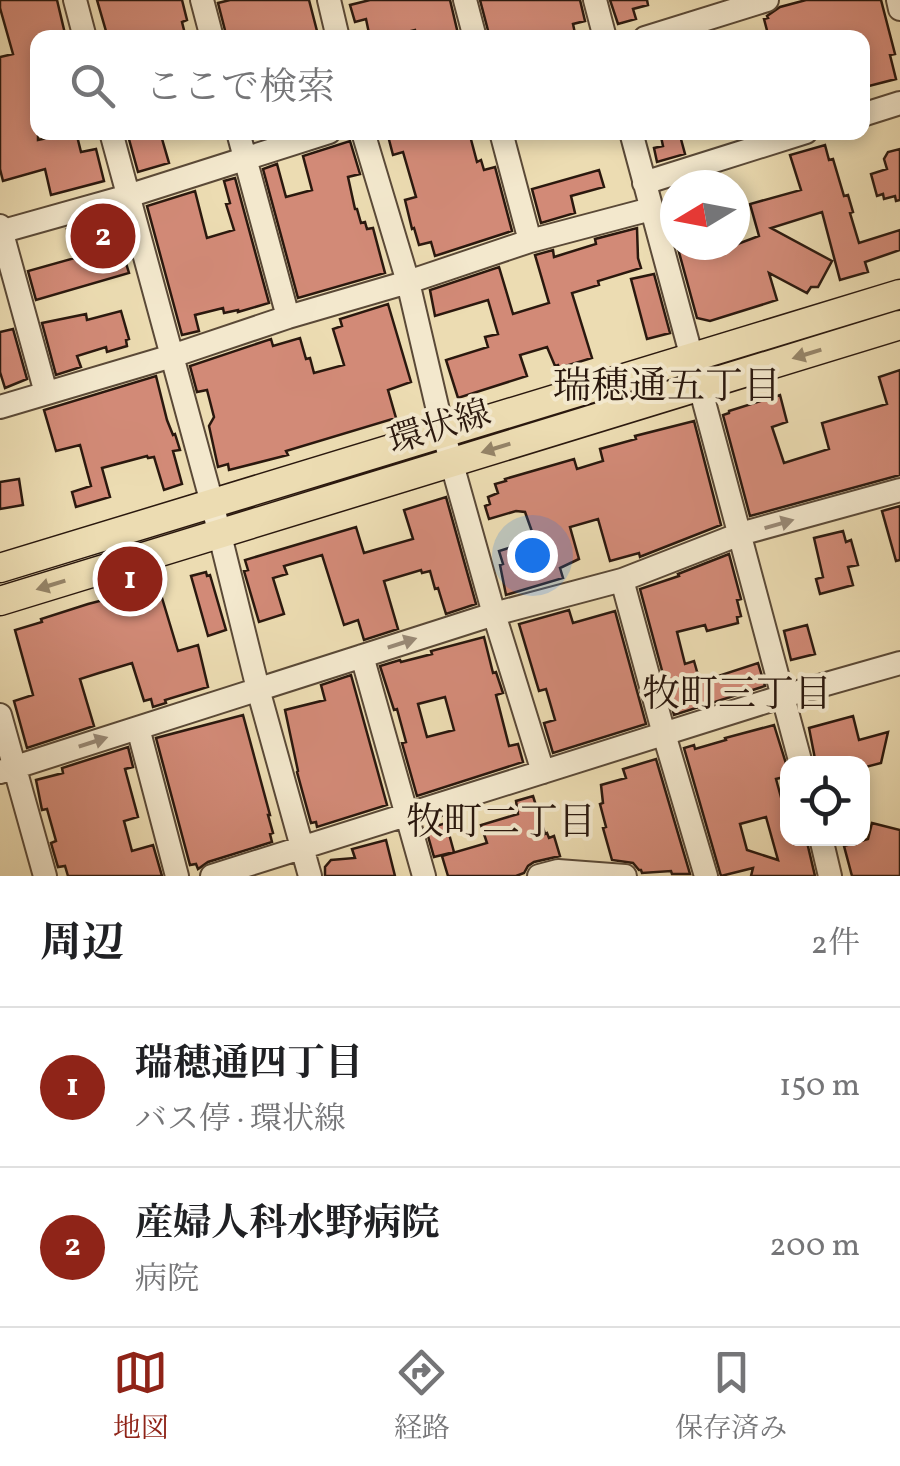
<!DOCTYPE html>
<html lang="ja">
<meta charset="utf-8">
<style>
body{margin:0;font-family:Vollkorn,"Noto Serif JP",serif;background:#f6f6f6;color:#202124}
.controls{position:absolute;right:30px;bottom:30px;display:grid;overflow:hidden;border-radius:20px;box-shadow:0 5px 15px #0003}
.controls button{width:90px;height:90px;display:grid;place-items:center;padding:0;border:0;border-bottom:2px solid #e0e0e0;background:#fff;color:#202124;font:50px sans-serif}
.compass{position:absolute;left:660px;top:170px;width:90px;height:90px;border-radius:50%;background:#fff;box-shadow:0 5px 15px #0003;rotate:260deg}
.you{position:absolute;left:532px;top:555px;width:35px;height:35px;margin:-25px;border:8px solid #fff;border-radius:50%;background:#1a73e8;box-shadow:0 0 0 15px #1a73e833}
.badge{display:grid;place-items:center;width:65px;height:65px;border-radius:50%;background:#8f2418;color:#fff;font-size:32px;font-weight:700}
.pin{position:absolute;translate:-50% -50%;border:5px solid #fff;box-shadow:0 2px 10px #0006}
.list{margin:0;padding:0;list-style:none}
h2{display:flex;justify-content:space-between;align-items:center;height:130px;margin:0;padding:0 40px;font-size:42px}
h2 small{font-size:32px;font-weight:400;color:#757577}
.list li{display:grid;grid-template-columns:65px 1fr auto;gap:30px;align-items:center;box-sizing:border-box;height:160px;padding:0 40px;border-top:2px solid #e0e0e0}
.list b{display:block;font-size:38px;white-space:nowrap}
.list p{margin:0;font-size:32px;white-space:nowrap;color:#757577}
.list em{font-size:32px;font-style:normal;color:#757577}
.icon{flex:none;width:55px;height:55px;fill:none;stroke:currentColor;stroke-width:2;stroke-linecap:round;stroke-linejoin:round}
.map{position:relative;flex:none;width:900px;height:876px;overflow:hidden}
.search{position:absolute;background:#fff;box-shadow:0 5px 15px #0003;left:30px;right:30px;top:30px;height:110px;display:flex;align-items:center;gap:25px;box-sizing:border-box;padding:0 35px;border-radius:20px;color:#757577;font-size:38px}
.sheet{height:450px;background:#fff}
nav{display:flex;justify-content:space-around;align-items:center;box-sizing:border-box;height:140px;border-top:2px solid #e0e0e0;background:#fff;font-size:28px;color:#757577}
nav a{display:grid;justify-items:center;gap:5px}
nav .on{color:#8f2418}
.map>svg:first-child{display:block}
</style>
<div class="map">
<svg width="900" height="876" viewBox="0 0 900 876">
<rect width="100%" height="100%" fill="#ecdcb2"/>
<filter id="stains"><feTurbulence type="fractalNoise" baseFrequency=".002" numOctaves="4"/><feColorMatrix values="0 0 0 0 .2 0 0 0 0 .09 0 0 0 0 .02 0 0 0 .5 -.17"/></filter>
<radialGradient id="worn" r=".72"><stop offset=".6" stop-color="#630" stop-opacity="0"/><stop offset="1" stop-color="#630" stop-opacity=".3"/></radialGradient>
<path fill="#d28a77" stroke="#2a180e" stroke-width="2.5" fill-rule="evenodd" d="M0 0H57L66 38H38V140L76 132 81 152 96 149 104 181 51 195 45 169 3 181 0 169V57L13 54 0 8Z
M97 0H182L187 20 182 22 186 38H108Z
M230 0H309L317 31 315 32 316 38H227L218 3Z
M370 0H450L459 38H424L423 32 416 34 415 30 383 38H370L366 19 355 22 350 5Z
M480 0H580L585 21 573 24 576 38H490Z
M610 0H647L648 5 633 9 636 19 618 24Z
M806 0H881L895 54 890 55 896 79 869 86 862 61V38H769L764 19 768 18 767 16 780 7Z
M127 132H160L169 163 138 172Z
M387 132H469L477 162 481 160 484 170 495 167 512 231 435 256 431 242 419 245 414 228 412 229 405 200 416 197 403 152 393 155Z
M660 132H679L685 154 657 162 654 148 663 146Z
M350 141 360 174 348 177 355 209H357L361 223 365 222 367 229 373 228 385 273 298 298 263 169 277 164 286 197 312 190 303 156Z
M825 145 829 160 833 159 844 196 848 195 853 212 850 213 859 243 900 230V250L865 262 868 272 840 280 822 212 771 228 832 261 818 287H811L807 293 769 273 777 300 710 321 697 318 677 245H735L759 236 750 204 801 190 790 155Z
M900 149V200L896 201 895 196 884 199 883 194 877 196 871 174 887 169 884 159 888 152Z
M599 170 604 187 571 196 575 213 541 223 532 189Z
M235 178 269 303 238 312V310L224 313 223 308 195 315 199 331 182 335 147 206 195 191 207 238 234 230 226 204 230 203 224 181Z
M114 215 117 227 103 231 112 263 125 260 129 273 36 300 28 271 75 258 67 229Z
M637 228 638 258 641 268 598 281 599 285 572 293 592 358 559 368 558 365 555 366 547 347 520 355 527 376 458 398 446 360 488 347 485 337 498 334 488 300 435 316 430 290 499 267 513 314 549 303 535 255 553 250 554 257 596 244 595 239Z
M654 274 670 333 647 339 631 279Z
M388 304 411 382 388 390 396 418 286 451 288 455 229 470 228 464 218 467 209 426 214 417 207 390 197 392 190 366 271 339 273 346 300 338 306 359 310 358 314 373 344 365 333 329 342 326 340 319Z
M121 311 129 339 126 340 127 346 107 352 106 347 77 356 81 367 56 375 42 323 86 314 87 320Z
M13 329 27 379 5 388 0 372V332Z
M900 370V475L750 516 723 415 729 413V411L780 395 787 422 772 427 784 463 829 449 822 423 887 404 879 377Z
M156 376 167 420 173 435 175 434 180 450 173 451 182 484 164 490 154 457 148 458 147 456 102 468 110 497 76 507 72 492 91 486 80 445 56 451 44 410Z
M694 421 721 525 642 556 640 557 639 553 610 561 598 519 570 527 579 559 560 568 563 578 506 595 500 565 503 564 499 551 535 540 525 512 516 511 489 519 485 506 490 504 488 497 498 493 495 484 506 481 505 479 574 459 577 469 603 461 600 449 636 439 635 436Z
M19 479 23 505 0 509V482Z
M446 497 476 604 446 614 438 588 435 589 430 571 422 573 421 570 384 581 398 629 364 640 358 620 344 625 322 555 284 566 287 574 273 578 284 614 259 622 244 571 248 570 245 560 356 527 364 553 413 539 404 510Z
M900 506V560L896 561 882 511Z
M843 531 846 542 851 540 858 565 848 567 853 585 820 594 816 579 823 577 814 538Z
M729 554 741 599 737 600 741 616 737 617 738 623 707 631 705 625 677 632 685 664 694 661 700 682 758 663 765 686 674 715 640 589 679 576 678 574Z
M206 572 207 576 210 575 226 630 208 636 191 576Z
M159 588 178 651 198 645 208 687 165 700 166 703 153 707 151 699 144 701 132 663 99 673 80 679 94 726 27 748 14 701 33 695 15 630 42 622 41 619 88 604 111 598 112 601Z
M569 610 573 623 615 611 646 724 553 753 544 723 555 720 546 689 539 691 519 624Z
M807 625 815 654 791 660 784 631Z
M484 637 493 673 496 672 503 693 496 695 509 746 518 744 523 762 417 796 402 743 406 742 397 709 394 710 380 666 400 660 401 662 432 654 431 651ZM445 697 454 730 427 737 418 704Z
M351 675 387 805 317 827 316 822 311 823 297 772 298 771 285 710 325 700 321 685Z
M243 715 270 815H268L273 833 270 834 272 842 208 862 198 869 196 864 190 865 156 738Z
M853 716 859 740 888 732 881 763 862 768V764H816L809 728Z
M774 725 788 770V776L776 779 785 812 788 811V838H806L815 876H751L753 868 721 876 684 748 694 745 695 749 726 740 725 738ZM766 817 778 860 747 850 740 824Z
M128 747 133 767 125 769 138 817 124 821 132 851 153 845 162 876H68L65 866 58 867 51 843 56 841 47 809 42 810 36 780 63 773 62 768Z
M656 759 690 874H672L671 871 642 873 641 870H639L633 863 612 860 603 828 606 827 600 804 603 803 601 785 626 778 623 769Z
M533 796 545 834 547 833 549 838 554 836 560 856 534 862 528 866 524 873 516 876H448L442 856 487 843 481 825 518 814 516 801Z
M446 823 454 852 434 857 426 829Z
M872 823 900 830V876H852L844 846 868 839Z
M386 840 395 876H325V867L331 860 355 858 352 849Z"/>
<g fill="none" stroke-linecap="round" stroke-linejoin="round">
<defs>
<path id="minor" d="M75 0 85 38
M202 0 212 38
M329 0 338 38
M465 0 475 38
M595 0 605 38
M898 0 900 9
M645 38 767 0
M862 115 900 103
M111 132 212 503 258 689 310 876
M238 132 288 317
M363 132 408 282 443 432 494 614 543 772
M501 132 530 241
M631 132 692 358
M644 183 806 132
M0 226 46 393
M0 232 128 196 329 132
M700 387 801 764
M0 407 172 356 288 317 408 282 530 241 651 209
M622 580 664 734 706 876
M362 656 424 876
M0 715 45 876
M138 728 177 876
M0 772 494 614 622 580 740 534 900 490
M821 838 830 876
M212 876 784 696 900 663
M539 876 558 871 625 876"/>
<path id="major" d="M0 568 900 294
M0 601 900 325"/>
</defs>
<use href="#minor" stroke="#5a4937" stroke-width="26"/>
<use href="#major" stroke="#2a180e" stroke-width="31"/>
<use href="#minor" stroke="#f3e8cd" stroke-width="22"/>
<use href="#major" stroke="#ecdcb2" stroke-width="28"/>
</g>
<defs><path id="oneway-solid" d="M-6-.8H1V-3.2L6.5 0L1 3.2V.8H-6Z" transform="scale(2.5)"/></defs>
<g fill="#958468">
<use href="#oneway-solid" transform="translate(807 354) rotate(163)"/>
<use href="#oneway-solid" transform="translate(496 448) rotate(163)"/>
<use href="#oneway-solid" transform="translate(51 585) rotate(163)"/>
</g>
<g fill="#998a77">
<use href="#oneway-solid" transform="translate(779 524) rotate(-16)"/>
<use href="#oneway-solid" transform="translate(402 643) rotate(-18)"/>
<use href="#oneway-solid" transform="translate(93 742) rotate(-18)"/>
</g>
<g text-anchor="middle" stroke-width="8" stroke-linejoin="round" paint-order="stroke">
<g font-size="35" fill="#2a180e" stroke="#f3e8cd">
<text transform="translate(439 426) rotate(-17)" y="12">環状線</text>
</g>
<g font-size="38" fill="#2a180e" stroke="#f3e8cd">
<text x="667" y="398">瑞穂通五丁目</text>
<text x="737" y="706">牧町三丁目</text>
<text x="501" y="834">牧町二丁目</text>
</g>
</g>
<rect width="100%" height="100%" filter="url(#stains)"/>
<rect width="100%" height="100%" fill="url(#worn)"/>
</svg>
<div class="controls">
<button><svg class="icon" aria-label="locate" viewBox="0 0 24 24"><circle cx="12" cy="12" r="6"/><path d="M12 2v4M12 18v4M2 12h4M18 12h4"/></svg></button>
</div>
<svg class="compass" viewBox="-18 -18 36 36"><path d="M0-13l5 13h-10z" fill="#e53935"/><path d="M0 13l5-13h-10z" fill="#757577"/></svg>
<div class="you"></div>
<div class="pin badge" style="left:130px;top:579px">1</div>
<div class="pin badge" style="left:103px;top:236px">2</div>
<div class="search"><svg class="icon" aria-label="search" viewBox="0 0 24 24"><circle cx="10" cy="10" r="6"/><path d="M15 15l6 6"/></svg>ここで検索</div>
</div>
<section class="sheet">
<h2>周辺<small>2件</small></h2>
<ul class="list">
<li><span class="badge">1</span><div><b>瑞穂通四丁目</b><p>バス停 · 環状線</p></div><em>150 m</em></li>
<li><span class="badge">2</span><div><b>産婦人科水野病院</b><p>病院</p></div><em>200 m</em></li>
</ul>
</section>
<nav>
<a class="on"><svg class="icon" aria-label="map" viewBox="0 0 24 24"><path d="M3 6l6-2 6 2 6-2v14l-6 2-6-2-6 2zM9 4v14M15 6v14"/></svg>地図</a>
<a><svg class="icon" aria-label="directions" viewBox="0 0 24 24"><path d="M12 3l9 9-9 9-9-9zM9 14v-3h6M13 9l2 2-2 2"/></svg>経路</a>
<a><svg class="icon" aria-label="saved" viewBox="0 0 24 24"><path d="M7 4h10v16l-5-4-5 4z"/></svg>保存済み</a>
</nav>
